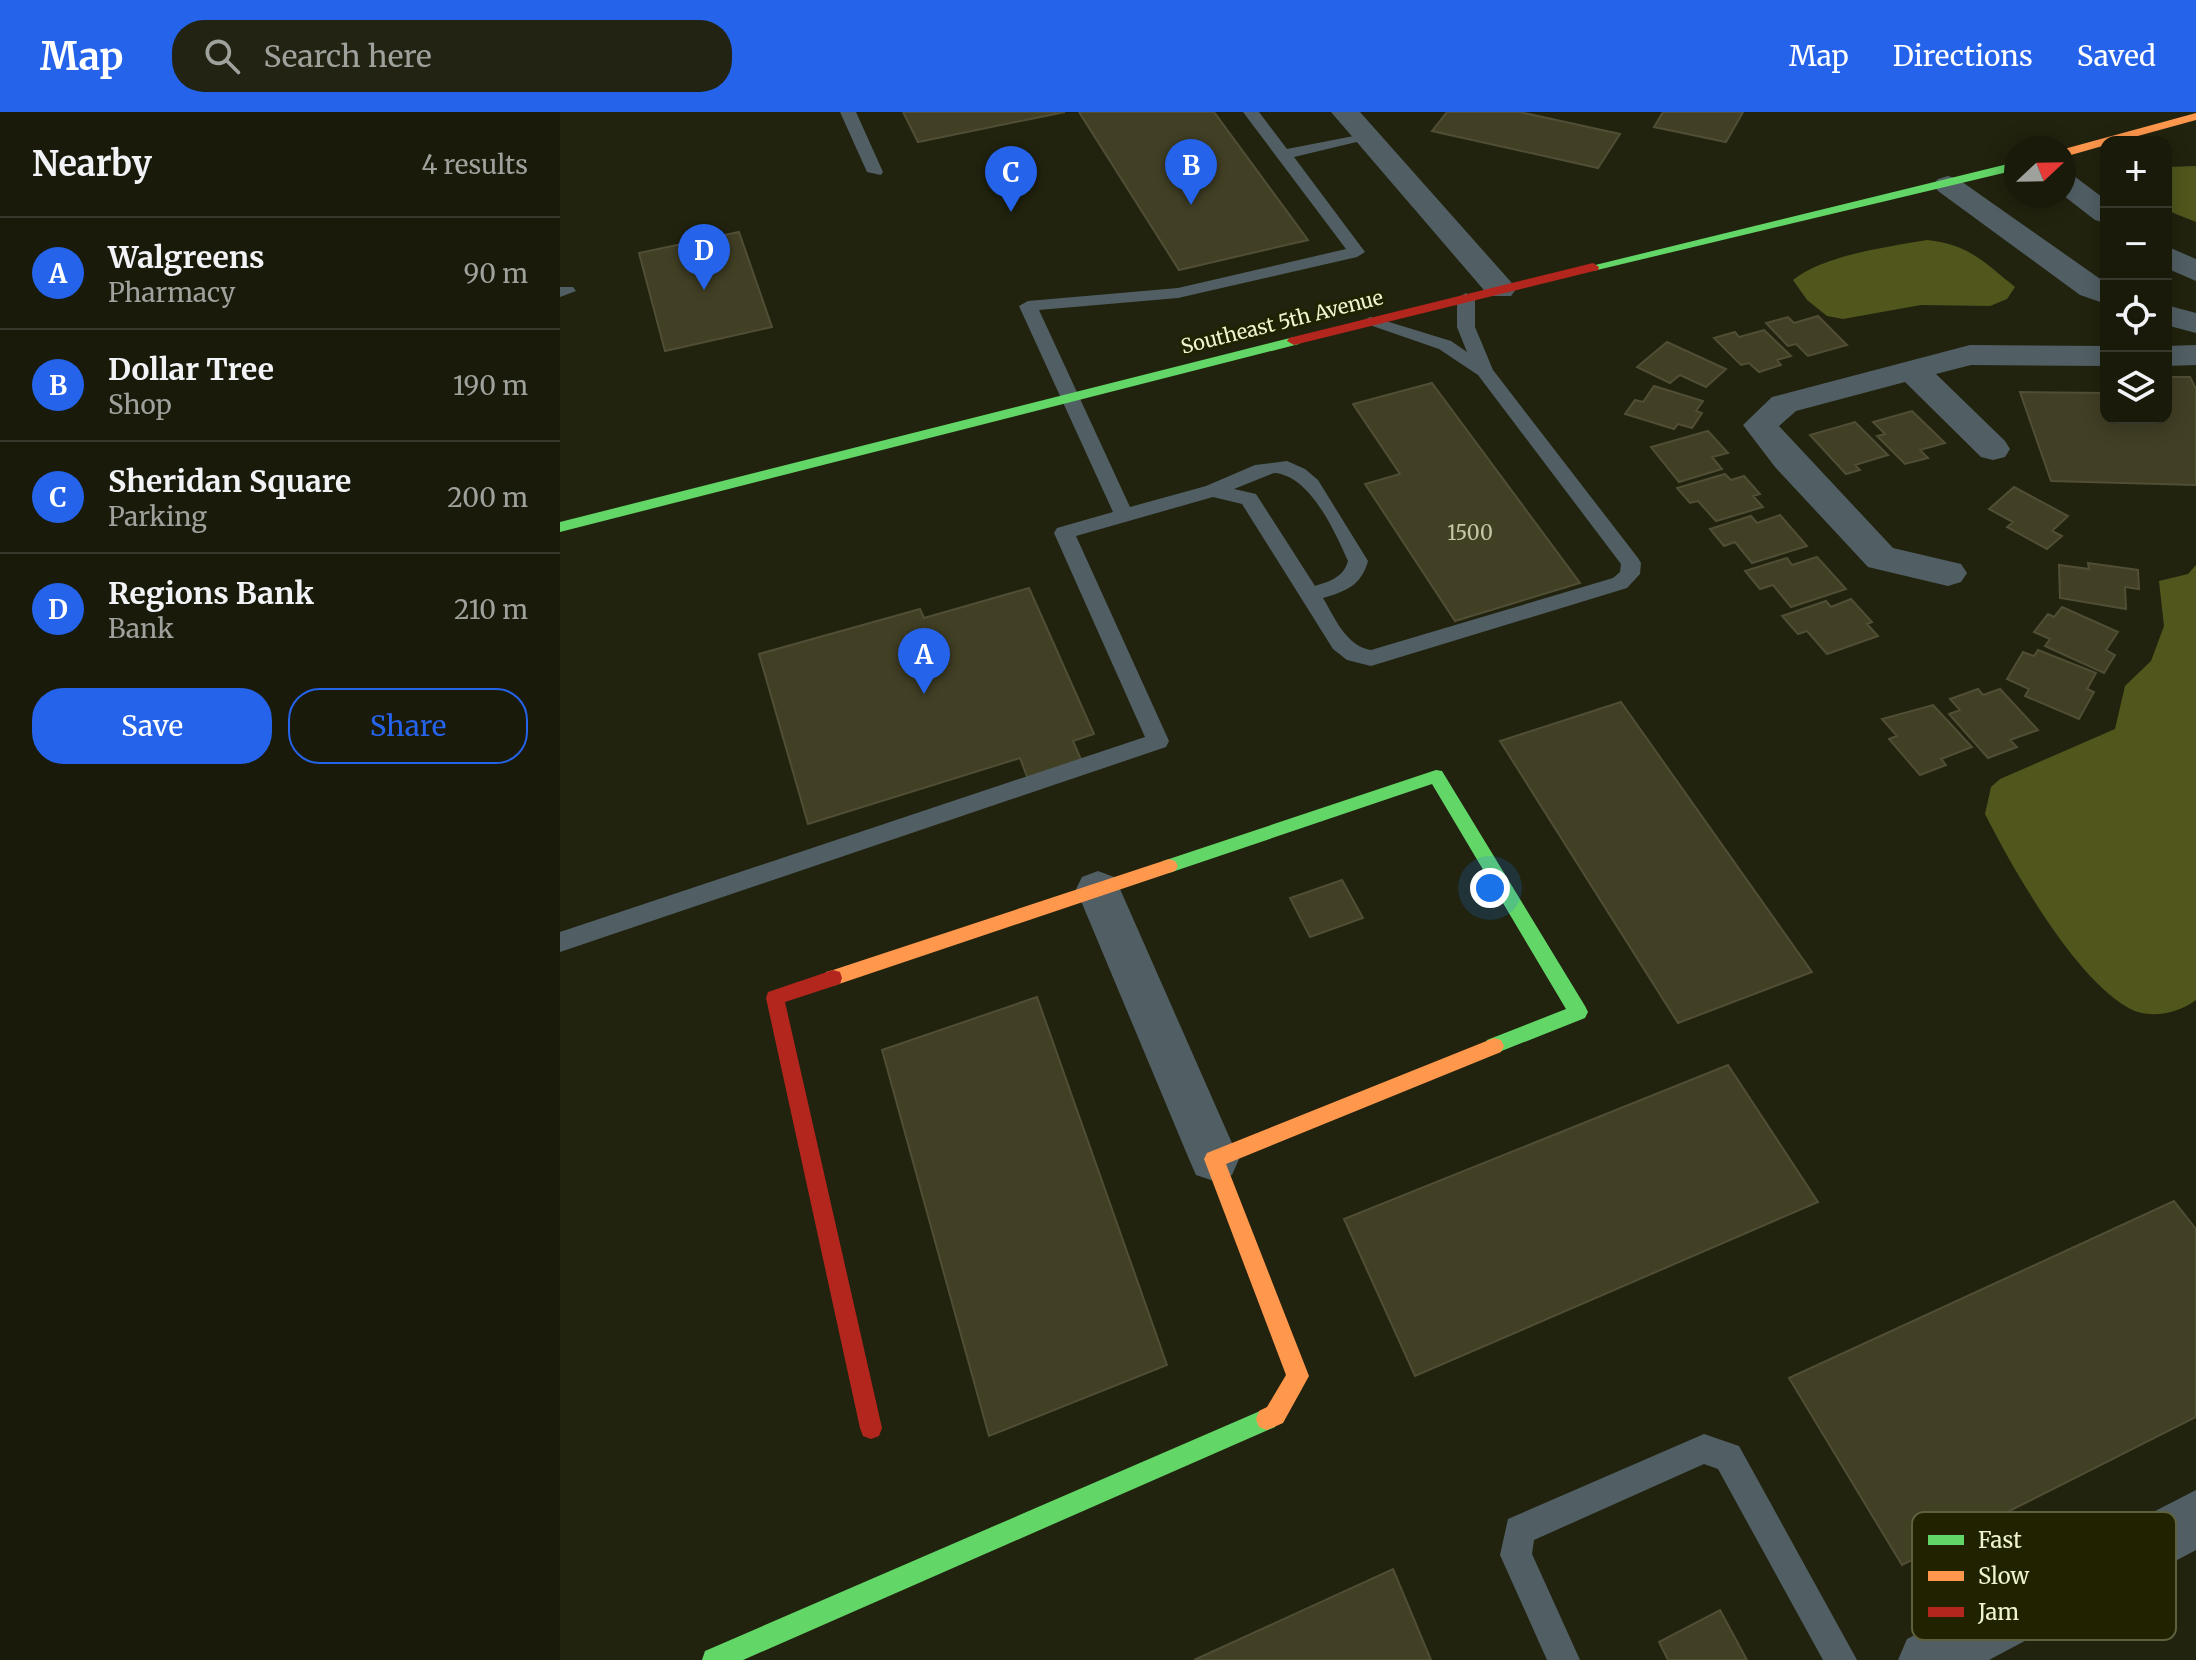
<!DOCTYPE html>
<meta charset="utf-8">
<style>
body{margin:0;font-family:Merriweather,serif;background:#222313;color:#f1f3f6}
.controls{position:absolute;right:24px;top:24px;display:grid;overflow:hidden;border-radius:16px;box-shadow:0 4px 20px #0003}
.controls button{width:72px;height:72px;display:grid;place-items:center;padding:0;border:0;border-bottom:2px solid #37382b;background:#191a0a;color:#f1f3f6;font:40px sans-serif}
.compass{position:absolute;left:1444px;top:24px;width:72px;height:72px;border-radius:50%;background:#191a0a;box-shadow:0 4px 20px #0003;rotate:68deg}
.you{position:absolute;left:930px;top:776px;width:28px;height:28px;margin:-20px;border:6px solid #fff;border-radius:50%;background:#1a73e8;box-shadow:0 0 0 12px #1a73e833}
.badge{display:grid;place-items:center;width:52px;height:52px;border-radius:50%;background:#2563eb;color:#fff;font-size:26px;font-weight:700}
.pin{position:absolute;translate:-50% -66px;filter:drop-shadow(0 2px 4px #0008)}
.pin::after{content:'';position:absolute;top:42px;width:28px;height:24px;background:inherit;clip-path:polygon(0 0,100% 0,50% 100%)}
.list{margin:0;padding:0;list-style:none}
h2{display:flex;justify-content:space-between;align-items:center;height:104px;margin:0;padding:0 32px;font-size:34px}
h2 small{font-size:26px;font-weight:400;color:#9fa19c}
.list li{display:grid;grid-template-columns:52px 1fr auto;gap:24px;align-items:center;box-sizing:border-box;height:112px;padding:0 32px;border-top:2px solid #37382b}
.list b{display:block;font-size:30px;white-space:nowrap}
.list p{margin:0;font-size:26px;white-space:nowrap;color:#9fa19c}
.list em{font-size:26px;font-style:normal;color:#9fa19c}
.actions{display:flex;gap:16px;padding:24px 32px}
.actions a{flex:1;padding:18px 0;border:2px solid #2563eb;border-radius:32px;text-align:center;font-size:28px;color:#2563eb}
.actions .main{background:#2563eb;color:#fff}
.icon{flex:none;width:44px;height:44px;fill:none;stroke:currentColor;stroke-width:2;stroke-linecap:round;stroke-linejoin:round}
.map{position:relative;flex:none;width:1636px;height:1548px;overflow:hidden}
header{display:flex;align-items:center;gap:48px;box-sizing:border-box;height:112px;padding:0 40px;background:#2563eb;color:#fff}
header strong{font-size:38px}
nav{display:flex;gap:44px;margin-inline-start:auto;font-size:28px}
.search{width:560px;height:72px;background:#222313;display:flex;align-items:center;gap:20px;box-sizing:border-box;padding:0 28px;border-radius:32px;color:#9fa19c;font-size:30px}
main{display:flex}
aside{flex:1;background:#191a0a}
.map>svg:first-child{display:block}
</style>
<header>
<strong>Map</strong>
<div class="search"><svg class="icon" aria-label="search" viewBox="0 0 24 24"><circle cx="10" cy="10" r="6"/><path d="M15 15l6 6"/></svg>Search here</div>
<nav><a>Map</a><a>Directions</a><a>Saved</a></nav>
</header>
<main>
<aside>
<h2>Nearby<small>4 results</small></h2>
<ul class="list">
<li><span class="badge">A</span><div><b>Walgreens</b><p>Pharmacy</p></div><em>90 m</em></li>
<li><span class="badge">B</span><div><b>Dollar Tree</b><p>Shop</p></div><em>190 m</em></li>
<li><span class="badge">C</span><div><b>Sheridan Square</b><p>Parking</p></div><em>200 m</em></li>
<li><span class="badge">D</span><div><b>Regions Bank</b><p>Bank</p></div><em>210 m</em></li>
</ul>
<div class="actions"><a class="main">Save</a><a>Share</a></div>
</aside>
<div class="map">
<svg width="1636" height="1548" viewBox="0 0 1636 1548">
<rect width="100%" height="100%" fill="#21230e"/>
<path fill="#51561d" d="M1636 54V110L1606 98V55Z
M1367 128C1408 132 1424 150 1455 175L1447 187 1430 194 1361 193 1283 207 1267 204 1247 188 1233 168C1264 143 1327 135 1367 128Z
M1636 453V888C1618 902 1587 908 1567 895 1513 863 1454 759 1425 702L1431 675 1440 667 1555 617 1565 574 1591 549 1604 514 1599 469 1628 462Z"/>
<path fill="#413f24" stroke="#504e35" stroke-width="2" d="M343 0H505L358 30Z
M519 0H654L748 128 619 158Z
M887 0H960L1060 22 1038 56 872 19Z
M1103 0H1183L1166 30 1094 15Z
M179 120 212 215 105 239 79 141Z
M1258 204 1287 233 1248 244 1236 232 1228 234 1206 211 1228 205 1234 211Z
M1204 218 1231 244 1217 248 1221 253 1199 260 1189 251 1181 253 1154 226 1175 220 1179 225Z
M1107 230 1166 257 1146 275 1120 263 1110 271 1077 255Z
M1606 265H1630L1636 277V373L1491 369 1460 280 1546 281V306H1606Z
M872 271 1020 471 895 509 805 372 840 362 793 292Z
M1094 274 1143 289 1136 299 1142 301 1132 316 1118 312 1114 317 1065 302 1075 288 1083 290Z
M1352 299 1385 331 1360 338 1368 346 1345 352 1317 324 1325 322 1313 310Z
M1295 310 1328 343 1295 353 1300 358 1286 362 1250 323Z
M1148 319 1168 341 1152 345 1162 357 1119 370 1091 335Z
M1165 362 1171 368 1184 364 1200 382 1193 384 1203 395 1156 409 1138 389 1130 391 1117 376Z
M1454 375 1508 404 1492 419 1502 424 1487 437 1447 415 1453 410 1429 397Z
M1220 403 1247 434 1192 451 1175 430 1164 434 1150 417 1191 404 1197 411Z
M1257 445 1286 477 1231 495 1213 473 1200 477 1185 459 1227 446 1232 453Z
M1528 451 1578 458 1579 477 1565 475 1566 497 1500 486 1499 453 1529 457Z
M469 476 534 622 513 629 522 650 468 667 460 646 248 712 199 542 360 497 364 506Z
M1291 487 1312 510 1307 512 1318 524 1267 542 1247 519 1238 522 1222 504 1266 489 1271 495Z
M1502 495 1558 520 1546 538 1555 543 1544 561 1485 534 1490 527 1474 520 1488 502 1494 505Z
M1478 538 1536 561 1527 577 1534 580 1519 607 1465 584 1469 577 1447 567 1463 540 1474 544Z
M1418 577 1423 583 1440 577 1478 618 1450 628 1457 635 1428 646 1389 602 1400 598 1390 587Z
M1061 590 1252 860 1118 911 940 629Z
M1373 593 1412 635 1381 647 1386 653 1360 663 1329 627 1337 624 1322 607Z
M782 768 803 806 750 825 730 786Z
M477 885 607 1253 429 1324 322 938Z
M1168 953 1258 1090 855 1264 784 1107Z
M1614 1089 1636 1117V1305L1342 1453 1229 1266Z
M833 1457 871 1548H634Z
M1160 1498 1187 1548H1108L1099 1530Z"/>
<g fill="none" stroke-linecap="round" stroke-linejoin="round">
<path fill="#515f64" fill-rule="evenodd" d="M280 0H296L323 60 321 63 307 60Z
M683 0H699L727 37 809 21V27L734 45 805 140 797 145 618 186 479 198 570 395 646 374 695 353 727 349 745 357 758 368 808 449C801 474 786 479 763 486 775 506 786 534 811 538L1053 466 1060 460 1061 452 918 263 879 237 801 210 810 205 816 206 891 229 907 240 897 215V186L906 181 915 186V215L933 258 1078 446 1081 451 1080 462 1067 476 811 554 787 548 773 537 682 392 653 385 516 424 609 629 606 635 0 840V820L585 625 494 421 497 416 553 400 459 194 468 189 618 176 786 137ZM714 361C750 363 775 420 788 449 783 466 770 469 755 474L696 382 674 377Z
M0 175H13L16 179 0 185Z
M1144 1322 1179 1334 1297 1548H1263L1158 1357 1144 1352 974 1428 972 1442 1020 1548H987L940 1443 948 1407Z"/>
<path fill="#515f64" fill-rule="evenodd" d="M771 0H800L951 170 956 177 951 184H929Z
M1504 61 1514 64 1546 88V111L1535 108 1504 84Z
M1388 64 1398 67 1546 171V192L1520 183 1378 79 1373 73 1378 67Z
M1606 134 1636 147V169L1606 156Z
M1606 193 1636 201V221L1606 213Z
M1410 233 1546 234V254L1411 253 1376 262 1445 329 1450 337 1445 345 1433 348 1421 345 1345 270 1236 299 1219 314 1333 436 1401 452 1407 461 1401 470 1388 474 1308 455 1215 355 1183 313 1212 285Z
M1636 233V253L1606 254V234Z
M538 759 554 765 560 777 679 1047 672 1063 654 1069 636 1063 629 1047 516 777 522 765Z
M1636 1378V1438L1429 1548H1338L1347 1527Z"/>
<path fill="#63d668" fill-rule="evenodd" d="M1456 50V58L1033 159 1027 155Z
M734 225 741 229 739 232 0 420V410Z
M876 658 882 659 1025 894 1028 900 1025 906 934 942 927 940 924 934 927 928 1006 897 872 672 609 761 603 759 600 754 603 749Z
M707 1296 715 1299 718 1307 715 1315 183 1548H142L145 1539Z"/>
<path fill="#ff974d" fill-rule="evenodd" d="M1636 1V8L1556 30H1546V33L1504 45V37Z
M609 747 615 749 618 754 615 759 273 874 266 872 264 866 266 860 273 858Z
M934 926 941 928 944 934 941 940 666 1052 749 1264 723 1311 707 1318 699 1315 696 1307 699 1299 707 1295 726 1263 644 1047 647 1041Z"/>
<path fill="#b3261e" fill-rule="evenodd" d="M1033 151 1039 155 1038 158 734 233 727 229 729 226Z
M273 858 280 860 282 866 280 872 225 890 322 1316 319 1324 311 1327 303 1324 300 1316 206 886 208 880Z"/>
</g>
<g text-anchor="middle" stroke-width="6" stroke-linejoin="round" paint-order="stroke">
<g font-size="20" fill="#f0f5d0" stroke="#202200">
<text transform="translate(722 210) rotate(-14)" y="7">Southeast 5th Avenue</text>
</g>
<g font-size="20" fill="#c4c8a5">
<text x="910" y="428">1500</text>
</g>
</g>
<rect x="1352" y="1400" width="264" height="128" rx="12" fill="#202200" stroke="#5e613e" stroke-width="2"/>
<rect x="1368" y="1423" width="36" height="10" fill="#63d668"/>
<rect x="1368" y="1459" width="36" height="10" fill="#ff974d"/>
<rect x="1368" y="1495" width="36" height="10" fill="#b3261e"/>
<g font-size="22" fill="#f0f5d0">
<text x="1418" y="1436">Fast</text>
<text x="1418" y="1472">Slow</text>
<text x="1418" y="1508">Jam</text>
</g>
</svg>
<div class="controls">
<button>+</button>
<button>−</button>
<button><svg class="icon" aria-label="locate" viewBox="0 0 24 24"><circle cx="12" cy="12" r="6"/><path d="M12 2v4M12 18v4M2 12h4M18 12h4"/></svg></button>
<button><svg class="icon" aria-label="layers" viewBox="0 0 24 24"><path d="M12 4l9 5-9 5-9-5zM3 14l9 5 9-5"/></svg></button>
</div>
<svg class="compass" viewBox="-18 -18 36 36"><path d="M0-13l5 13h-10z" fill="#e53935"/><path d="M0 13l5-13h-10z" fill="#9fa19c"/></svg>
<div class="you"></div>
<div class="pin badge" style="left:364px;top:582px">A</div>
<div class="pin badge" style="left:631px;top:93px">B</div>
<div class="pin badge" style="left:451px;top:100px">C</div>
<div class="pin badge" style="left:144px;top:178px">D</div>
</div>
</main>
